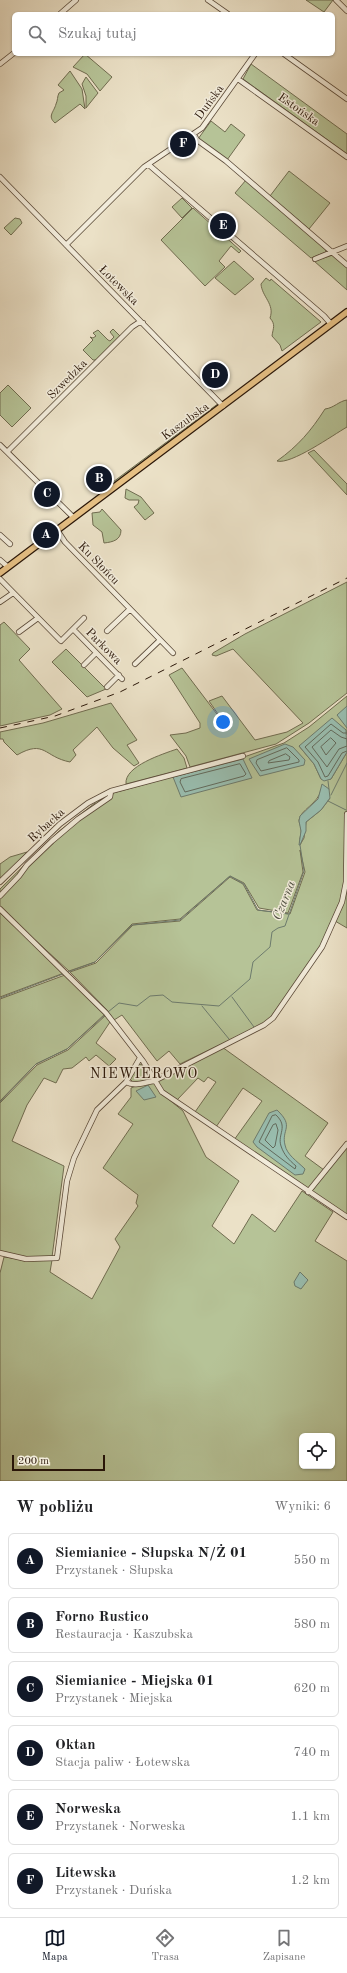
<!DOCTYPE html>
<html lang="pl">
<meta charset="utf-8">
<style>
body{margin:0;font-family:"Old Standard TT",serif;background:#f6f6f6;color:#202124}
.controls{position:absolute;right:12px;bottom:12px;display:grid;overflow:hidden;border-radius:6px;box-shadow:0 1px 3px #0004}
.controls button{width:36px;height:36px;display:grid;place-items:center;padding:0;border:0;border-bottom:1px solid #e0e0e0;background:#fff;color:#202124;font:20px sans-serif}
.scale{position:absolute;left:12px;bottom:10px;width:93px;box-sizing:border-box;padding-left:4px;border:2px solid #2a1608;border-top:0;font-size:11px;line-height:14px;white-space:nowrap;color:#2a1608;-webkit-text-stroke:3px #f2ecdb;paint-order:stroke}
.you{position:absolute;left:223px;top:722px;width:14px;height:14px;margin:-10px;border:3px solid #fff;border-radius:50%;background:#1a73e8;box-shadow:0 0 0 6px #1a73e833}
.badge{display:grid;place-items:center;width:26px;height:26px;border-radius:50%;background:#111827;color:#fff;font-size:13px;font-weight:700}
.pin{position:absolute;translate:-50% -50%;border:2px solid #fff;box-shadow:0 1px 4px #0006}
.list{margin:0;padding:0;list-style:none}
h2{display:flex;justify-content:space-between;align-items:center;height:52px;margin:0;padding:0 16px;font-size:17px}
h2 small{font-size:13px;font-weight:400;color:#757577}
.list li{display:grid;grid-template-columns:26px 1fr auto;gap:12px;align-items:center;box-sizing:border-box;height:56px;margin:0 8px 8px;padding:0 8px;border:1px solid #e0e0e0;border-radius:6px}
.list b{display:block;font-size:15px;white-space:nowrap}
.list p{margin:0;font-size:13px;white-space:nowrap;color:#757577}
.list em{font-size:13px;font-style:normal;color:#757577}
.icon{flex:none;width:22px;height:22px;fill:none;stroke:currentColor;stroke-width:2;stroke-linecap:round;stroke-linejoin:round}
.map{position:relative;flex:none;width:347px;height:1481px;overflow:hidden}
.search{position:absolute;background:#fff;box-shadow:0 1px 3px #0004;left:12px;right:12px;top:12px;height:44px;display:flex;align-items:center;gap:10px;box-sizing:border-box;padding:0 14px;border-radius:6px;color:#757577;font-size:15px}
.sheet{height:436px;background:#fff}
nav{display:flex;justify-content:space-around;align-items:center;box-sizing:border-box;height:56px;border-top:1px solid #e0e0e0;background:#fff;font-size:11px;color:#757577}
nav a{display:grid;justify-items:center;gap:2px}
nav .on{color:#111827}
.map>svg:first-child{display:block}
</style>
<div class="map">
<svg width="347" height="1481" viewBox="0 0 347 1481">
<rect width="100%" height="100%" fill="#ebe1c7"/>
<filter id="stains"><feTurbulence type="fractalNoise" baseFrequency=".005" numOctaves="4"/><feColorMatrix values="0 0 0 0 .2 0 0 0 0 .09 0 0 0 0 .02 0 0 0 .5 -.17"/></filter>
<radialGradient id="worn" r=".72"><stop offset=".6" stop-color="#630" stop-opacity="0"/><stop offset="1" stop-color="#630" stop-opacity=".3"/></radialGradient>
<path fill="#b6c397" stroke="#706c50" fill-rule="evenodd" d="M306 0H333L324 12Z
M85 54 112 77 100 91 87 74 73 67Z
M251 64 347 134V154L243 79Z
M70 71 82 89 85 109 80 104 55 123C47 116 54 112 56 104 58 100 57 97 59 93L64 90 58 85Z
M86 77 98 93 86 108V96L82 84Z
M211 121 225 132 231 124 245 135 227 160 198 139Z
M289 171 330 203 309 229 270 196Z
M246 180 325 249 326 252 311 258 235 193Z
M182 198 192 208 182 218 172 207Z
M193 208 241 251 239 253 231 246 219 261 225 267 205 286 161 240Z
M15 218 20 219 22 223 11 235 4 228Z
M333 255 347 267V290L314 261Z
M234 261 254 279 235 295 215 278Z
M266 278 270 281 271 279 321 322 282 351 280 345 272 336C273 328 276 325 270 318 275 304 262 297 261 284Z
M113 329 120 336 96 360H93L83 350 93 340 90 337 93 338 96 336 93 333 98 330 108 340 110 341 114 337 110 332Z
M8 385 31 408 12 427 0 415V393Z
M347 400V427C333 435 291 465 277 461 298 446 311 431 325 409 334 408 339 401 347 400Z
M219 403V405L114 484 113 482Z
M314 450 347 484V495L308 453Z
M126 489 141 497 154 513 145 520 134 507 138 504 139 500H129L125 498Z
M102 509 121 530C121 540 113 542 104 543L102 532 93 525 92 513 100 512Z
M347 582V693L309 723 276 744 190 767 186 756 170 735 186 733 200 728V723L169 675 182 668 229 730 209 701 222 696 255 740 287 732 303 723 233 649 216 656 212 655 213 653 245 634Z
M4 622 30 649 19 660 62 709 50 715 0 726V625Z
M66 649 106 689 87 697 52 662Z
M347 696V735L346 730 299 746 314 764 321 779H331L347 752V831L344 892 320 949 270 1018 262 1024 180 1064 169 1051 157 1061 122 1015 114 1020 106 1009 70 972 96 963 133 925 180 921 230 877 243 884 257 910 290 914 305 872 300 850 303 872 288 913 259 908 244 883 230 876 180 919 132 924 95 962 69 971 0 908V898L26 868 62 833 112 797 113 793 244 757 284 743 309 727ZM321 790 330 798 321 810 306 822 304 838 300 845C298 840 302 835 301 829 301 826 299 823 299 820 300 810 318 804 321 790Z
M111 703 137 740 127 745 139 763 134 766 113 748 97 727 73 750 76 755 70 762C44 757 45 739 17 755L4 742 3 739H0V732L43 723Z
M177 749 184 758 187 768 126 784C124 766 163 754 177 749Z
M109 794V796L73 822 0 895V889L58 832 95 803 94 801Z
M27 852 0 880V864L10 857Z
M347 891V928L335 921Z
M0 913 64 973 0 997Z
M65 975 105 1014 67 1049 36 1064 0 1101V999Z
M106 1015 110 1022 96 1043 116 1059 109 1066 96 1055 89 1061 86 1057 72 1068 63 1069 56 1083 44 1078 27 1105 12 1141 64 1166 52 1257 26 1258 0 1252V1103L37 1065 68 1050Z
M222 1047 328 1123 305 1156 324 1170 310 1188 307 1189 234 1140 262 1101 243 1088 216 1127 195 1112 216 1082 208 1077 204 1082 198 1078 177 1100 163 1091 156 1081Z
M141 1064 147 1074 146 1080 134 1083 130 1079 137 1066Z
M154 1083 161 1093 183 1111 206 1157 239 1181 212 1226 234 1244 252 1214 275 1232 302 1191 333 1212 315 1241 347 1261V1481H0V1273L4 1257 26 1260H52L50 1272 92 1299 120 1247 115 1239 138 1206 136 1203 138 1195 103 1168 133 1124 118 1114 131 1097V1088L141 1084ZM302 1436H332V1466H302Z
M347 1147V1215L311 1192Z"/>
<path fill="#99beb0" stroke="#6d7b6d" d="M347 706V728L337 715Z
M332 718 346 730 347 752 331 779 324 781 321 779 314 764 299 746Z
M285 744 293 747 305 760 304 765 260 776 249 759Z
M243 759 252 778 181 797 173 777Z
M322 784 329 789 330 798 321 810 306 822V831L300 845H299L301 831 299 821 300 816 318 799Z
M148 1085 156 1097 144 1100 136 1091Z
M277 1110C295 1127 281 1129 285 1145 287 1155 297 1161 305 1169L303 1174 295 1175 257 1147 253 1142 269 1113Z
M300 1272 308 1280 301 1289 295 1286 294 1282Z"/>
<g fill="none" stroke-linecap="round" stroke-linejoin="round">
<path stroke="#626a5c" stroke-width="1" d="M347 733H343L331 724 305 747 318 762 325 777 328 776 342 753 347 751
M331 738 336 743 326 755 321 747Z
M347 739 341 737 331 730 312 747 327 767 339 749 347 746
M287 748 299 760V762L261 771 256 763 257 760Z
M286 754 290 757 289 760 268 763 269 761Z
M240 764 246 774 244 776 185 792 180 782 181 779Z
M276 1115C289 1127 277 1134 281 1146 284 1155 289 1160 296 1166L295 1169 259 1142 272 1116Z
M276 1124 278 1130 275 1146 273 1148 265 1140 273 1125Z"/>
<path stroke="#6d7b6d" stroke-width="1" d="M328 781 329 789
M331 795 347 763
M328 801 346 810
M68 972 95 962 132 925 180 920 230 876 244 884 258 910 288 914
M232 997 254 1027
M0 998 63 974
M202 1006 229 1039
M108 1012 119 1003 137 1006 150 996 163 995 172 1002 219 1006 250 979 253 962 270 947 272 932 278 928 285 926 304 871 300 845
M0 1102 36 1064 67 1049 105 1015"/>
<defs>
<path id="minor" d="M208 0 228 14
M336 0 347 11
M60 14 76 0
M284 54 347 99
M0 64 14 53
M238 79 347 157
M194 135 197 140 226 161 347 265
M149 165 324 316 331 324
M0 177 223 406
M66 245 144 167 202 128 255 54
M315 259 347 246
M0 445 73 517
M7 452 132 327 138 323H143
M57 530 65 542 173 653
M0 535 10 544
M0 560 8 567
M0 579 61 641 73 629 122 679
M0 602 13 593
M73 629 84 618
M107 631 130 609
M19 632 38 618
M135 664 160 640
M84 665 96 653
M107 687 119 675
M0 882 60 824 88 803 111 791 243 756
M0 896 19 876 27 865 52 841 78 819 110 797 111 791
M0 909 106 1013 143 1061 162 1092 347 1217
M126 1082C135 1087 145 1082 154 1081L264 1025 273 1018 322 947 342 902 346 882 347 814
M308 1192 347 1144
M0 1253 26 1259 57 1258 67 1181 74 1158 97 1110 126 1082 140 1058"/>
<path id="major" d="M0 573 347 312"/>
</defs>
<use href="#minor" stroke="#5a4938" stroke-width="6"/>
<use href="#major" stroke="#2a1608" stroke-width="8"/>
<use href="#minor" stroke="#f2ecdb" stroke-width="4.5"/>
<use href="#major" stroke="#e6c084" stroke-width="5.5"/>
<path stroke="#2a1608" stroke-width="1" stroke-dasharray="7 7" stroke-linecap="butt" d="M0 728 55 716 120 692 347 578"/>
</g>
<g text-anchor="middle" stroke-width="3" stroke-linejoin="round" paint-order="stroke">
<g font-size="12" fill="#2a1608" stroke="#f2ecdb">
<text transform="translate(209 102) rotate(-54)" y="4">Duńska</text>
<text transform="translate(299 109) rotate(35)" y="4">Estońska</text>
<text transform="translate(119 285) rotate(45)" y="4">Łotewska</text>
<text transform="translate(67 379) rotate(-45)" y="4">Szwedzka</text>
<text transform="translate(185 421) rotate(-36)" y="4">Kaszubska</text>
<text transform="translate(99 563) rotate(46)" y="4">Ku Słońcu</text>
<text transform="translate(104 646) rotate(45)" y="4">Parkowa</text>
<text transform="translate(46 825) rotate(-42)" y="4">Rybacka</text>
</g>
<g font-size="13" font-style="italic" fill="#515143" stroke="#f2ecdb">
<text transform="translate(283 900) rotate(-68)" y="5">Czarna</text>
</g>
<g font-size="14" letter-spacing="1" fill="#2a1608" stroke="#f2ecdb">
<text x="144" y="1078">NIEWIEROWO</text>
</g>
</g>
<rect width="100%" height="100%" filter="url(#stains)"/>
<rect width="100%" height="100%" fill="url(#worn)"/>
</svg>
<div class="controls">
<button><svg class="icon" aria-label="locate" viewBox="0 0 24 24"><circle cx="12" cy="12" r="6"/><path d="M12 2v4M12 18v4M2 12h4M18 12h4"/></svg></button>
</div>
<div class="scale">200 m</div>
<div class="you"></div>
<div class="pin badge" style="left:46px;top:535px">A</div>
<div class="pin badge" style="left:99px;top:479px">B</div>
<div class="pin badge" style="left:47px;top:494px">C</div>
<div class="pin badge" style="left:215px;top:375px">D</div>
<div class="pin badge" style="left:223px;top:226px">E</div>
<div class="pin badge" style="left:183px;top:144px">F</div>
<div class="search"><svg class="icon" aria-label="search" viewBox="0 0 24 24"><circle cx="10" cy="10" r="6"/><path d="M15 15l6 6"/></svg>Szukaj tutaj</div>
</div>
<section class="sheet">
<h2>W pobliżu<small>Wyniki: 6</small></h2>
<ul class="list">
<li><span class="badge">A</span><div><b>Siemianice - Słupska N/Ż 01</b><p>Przystanek · Słupska</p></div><em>550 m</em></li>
<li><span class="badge">B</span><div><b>Forno Rustico</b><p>Restauracja · Kaszubska</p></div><em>580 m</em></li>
<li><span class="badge">C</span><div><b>Siemianice - Miejska 01</b><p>Przystanek · Miejska</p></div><em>620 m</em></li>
<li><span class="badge">D</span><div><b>Oktan</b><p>Stacja paliw · Łotewska</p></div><em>740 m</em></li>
<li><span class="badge">E</span><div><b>Norweska</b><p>Przystanek · Norweska</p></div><em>1.1 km</em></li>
<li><span class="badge">F</span><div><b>Litewska</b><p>Przystanek · Duńska</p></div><em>1.2 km</em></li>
</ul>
</section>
<nav>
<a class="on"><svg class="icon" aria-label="map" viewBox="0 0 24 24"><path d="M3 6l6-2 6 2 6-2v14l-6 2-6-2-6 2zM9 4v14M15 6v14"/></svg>Mapa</a>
<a><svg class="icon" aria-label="directions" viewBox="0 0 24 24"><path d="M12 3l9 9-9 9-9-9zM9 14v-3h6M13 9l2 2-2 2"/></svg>Trasa</a>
<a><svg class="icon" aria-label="saved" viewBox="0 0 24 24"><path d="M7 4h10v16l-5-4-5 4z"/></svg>Zapisane</a>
</nav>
